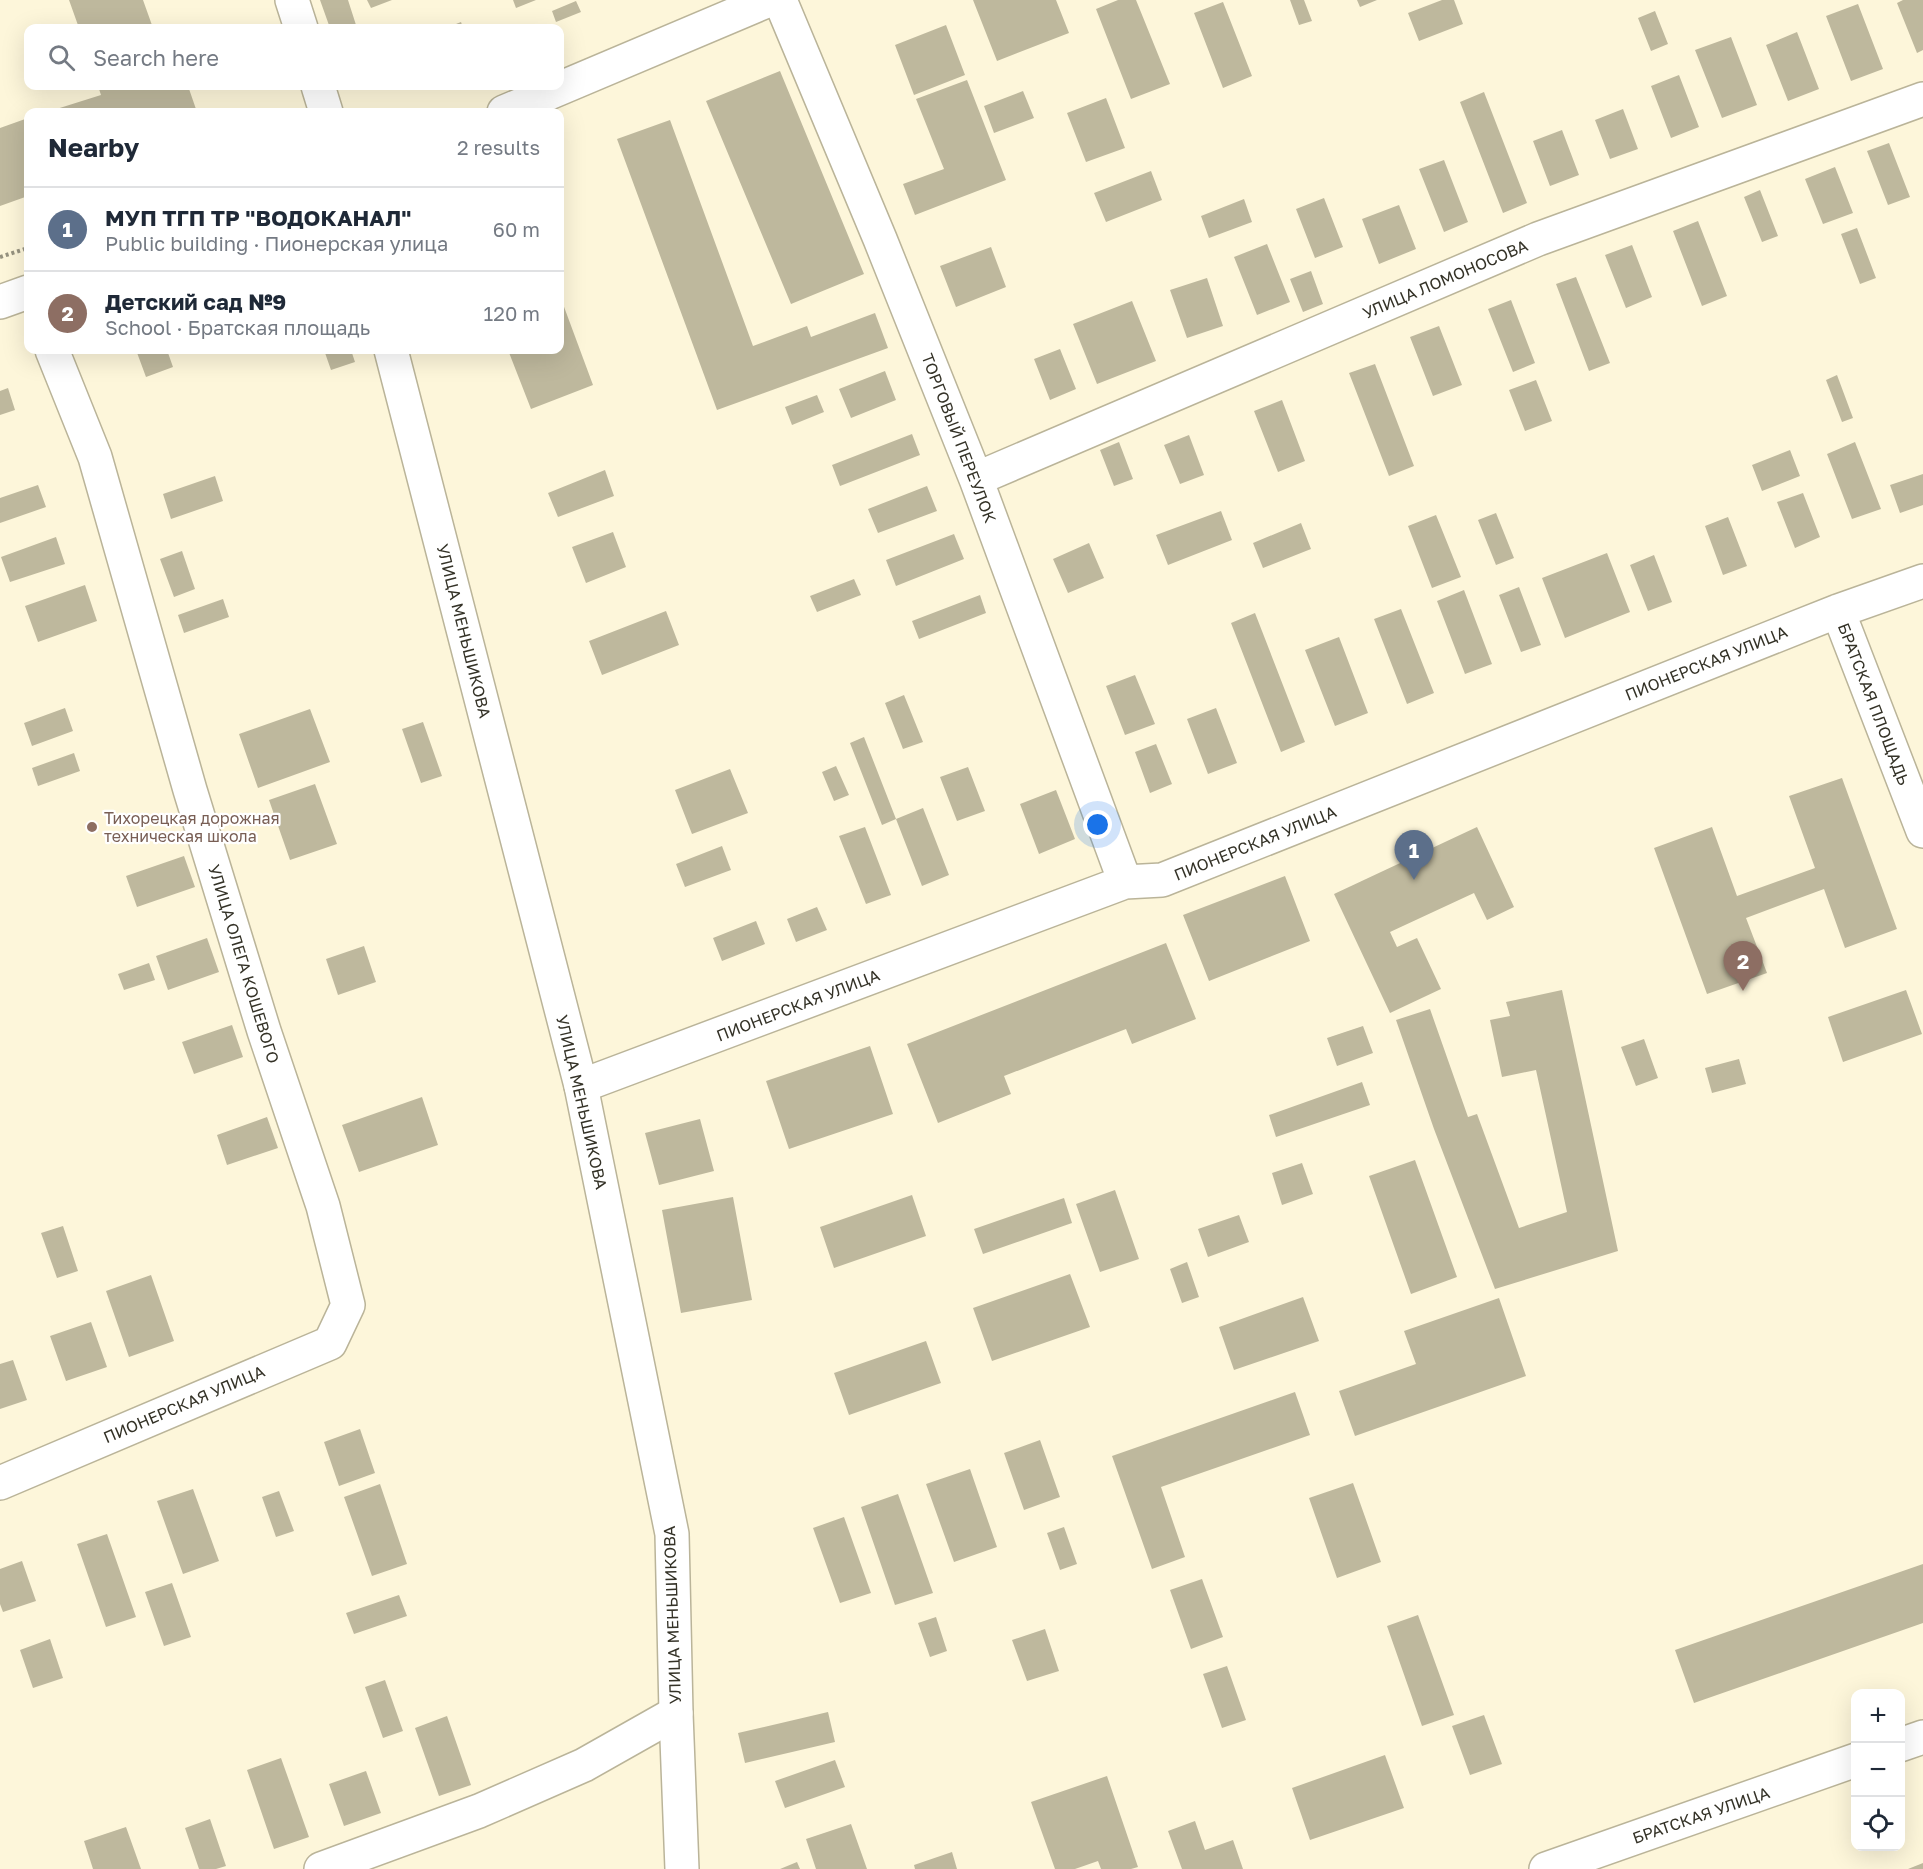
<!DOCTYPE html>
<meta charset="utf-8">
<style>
body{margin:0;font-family:"Golos Text",sans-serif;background:#f2f2f3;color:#1f2937}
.controls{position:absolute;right:18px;bottom:18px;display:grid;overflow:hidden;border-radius:12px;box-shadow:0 6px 24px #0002}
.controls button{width:54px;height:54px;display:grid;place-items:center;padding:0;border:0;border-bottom:2px solid #e0e1e3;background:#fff;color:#1f2937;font:30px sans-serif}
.you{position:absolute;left:1098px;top:825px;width:21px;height:21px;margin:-15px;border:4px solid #fff;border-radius:50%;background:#1a73e8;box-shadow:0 0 0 9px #1a73e833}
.badge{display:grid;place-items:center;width:39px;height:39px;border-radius:50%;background:#b45309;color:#fff;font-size:20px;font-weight:700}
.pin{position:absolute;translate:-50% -50px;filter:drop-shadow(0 2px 3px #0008)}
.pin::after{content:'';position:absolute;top:32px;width:21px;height:18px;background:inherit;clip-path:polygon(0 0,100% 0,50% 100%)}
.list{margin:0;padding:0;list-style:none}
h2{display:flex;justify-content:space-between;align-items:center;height:78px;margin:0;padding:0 24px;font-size:26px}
h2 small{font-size:20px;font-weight:400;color:#747a83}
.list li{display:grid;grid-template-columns:39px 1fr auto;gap:18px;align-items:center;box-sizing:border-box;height:84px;padding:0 24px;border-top:2px solid #e0e1e3}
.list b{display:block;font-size:22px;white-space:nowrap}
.list p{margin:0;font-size:20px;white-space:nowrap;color:#747a83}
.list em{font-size:20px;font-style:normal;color:#747a83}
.icon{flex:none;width:33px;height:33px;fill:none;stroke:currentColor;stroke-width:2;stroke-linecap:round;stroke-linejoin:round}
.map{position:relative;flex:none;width:1923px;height:1869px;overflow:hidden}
.search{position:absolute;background:#fff;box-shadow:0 6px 24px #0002;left:24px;top:24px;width:540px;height:66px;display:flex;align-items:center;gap:15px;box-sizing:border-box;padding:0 21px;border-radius:12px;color:#747a83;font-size:22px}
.panel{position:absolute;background:#fff;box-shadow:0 6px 24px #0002;left:24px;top:108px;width:540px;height:246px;border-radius:12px}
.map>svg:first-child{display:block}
</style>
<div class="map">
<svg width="1923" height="1869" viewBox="0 0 1923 1869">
<rect width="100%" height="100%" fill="#fdf6da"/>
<path fill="#beb89d" d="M69 0H143L153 28H79Z
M320 0H348L356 25 345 28H330Z
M367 0H392L371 8Z
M513 0H536L516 8Z
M973 0H1056L1069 33 997 61Z
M1118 0H1136L1170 84 1131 99 1096 9Z
M1290 0H1304L1312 21 1299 25Z
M1357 0H1377L1360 7Z
M1442 0H1454L1463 24 1419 41 1408 13Z
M1903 0H1923V50L1917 53 1897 3Z
M576 1 581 12 556 22 552 11Z
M1223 2 1252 76 1223 88 1194 13Z
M1858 4 1883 69 1851 81 1826 16Z
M1655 11 1668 44 1651 51 1638 18Z
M461 22 463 28H446Z
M946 25 965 75 914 95 895 45Z
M1797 32 1819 89 1788 101 1766 45Z
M1731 37 1757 105 1722 118 1695 50Z
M780 71 864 274 791 304 706 101Z
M1679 75 1699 127 1671 138 1651 86Z
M967 80 1006 180 915 215 903 184 944 169 916 99Z
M98 86H188L197 112H47L101 95Z
M1023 91 1034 118 994 133 984 106Z
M1484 92 1527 203 1503 213 1460 102Z
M1106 98 1125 148 1086 162 1067 113Z
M1623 109 1638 149 1610 159 1595 120Z
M28 118V196L0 206V128Z
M670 120 753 346 807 326 811 337 875 313 888 348 717 410 617 139Z
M1562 130 1579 175 1550 186 1533 141Z
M1889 143 1910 197 1888 205 1867 151Z
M1444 160 1468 222 1444 232 1419 169Z
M1835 167 1853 213 1823 224 1805 179Z
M1151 171 1162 200 1106 222 1094 193Z
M1760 190 1778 236 1762 242 1744 197Z
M1324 198 1343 247 1315 258 1296 209Z
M1244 199 1252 222 1209 238 1201 216Z
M1399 205 1416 249 1379 264 1362 219Z
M1698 221 1727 296 1702 306 1673 231Z
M1857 228 1876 278 1860 284 1841 234Z
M1267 244 1290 302 1257 315 1234 257Z
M1632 245 1652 297 1626 308 1605 255Z
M991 247 1006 287 956 307 940 266Z
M1311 271 1323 304 1303 312 1290 279Z
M1576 277 1610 363 1589 371 1556 284Z
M1207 278 1223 326 1187 338 1170 290Z
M560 296 593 385 531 409 508 350H560Z
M1511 300 1535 363 1513 372 1488 309Z
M1132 301 1156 361 1097 384 1073 324Z
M1439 326 1462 385 1433 396 1410 337Z
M1060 349 1076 389 1050 400 1034 359Z
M136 350H167L173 367 146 377Z
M324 350H351L355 362 331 370Z
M1375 364 1414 466 1389 476 1349 373Z
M885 371 896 400 851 418 839 389Z
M1837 375 1853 418 1842 422 1826 380Z
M1536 380 1552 421 1525 431 1509 390Z
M8 388 15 410 0 415V391Z
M817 395 824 412 792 425 785 407Z
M1282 400 1305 461 1278 472 1254 411Z
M912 434 920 455 840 486 832 465Z
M1189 435 1204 475 1180 484 1164 445Z
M1119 442 1133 479 1114 486 1100 450Z
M1855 442 1881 509 1852 519 1827 454Z
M1790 450 1800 476 1762 491 1752 465Z
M605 470 614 496 558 517 548 493Z
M1923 474V505L1900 513 1890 485Z
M215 476 223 501 171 519 163 494Z
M38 485 46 507 0 523V498Z
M927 486 937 511 878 533 868 509Z
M1803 493 1820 537 1795 548 1777 502Z
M1221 511 1232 540 1168 565 1156 535Z
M1496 513 1514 558 1496 565 1478 520Z
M1436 515 1461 577 1432 588 1408 526Z
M1728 517 1747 566 1723 575 1705 526Z
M1301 523 1311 549 1263 568 1253 543Z
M613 532 626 567 586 583 572 547Z
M954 534 964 559 896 586 886 560Z
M56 537 65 564 10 582 1 557Z
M1089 543 1104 578 1068 593 1053 559Z
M182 551 195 589 174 597 160 559Z
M1607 553 1630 612 1565 638 1542 578Z
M1654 555 1672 602 1648 611 1630 565Z
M854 579 861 595 817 612 810 596Z
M85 585 97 621 38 642 25 606Z
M1519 587 1541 645 1521 652 1499 595Z
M1464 590 1492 664 1465 674 1437 601Z
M980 595 986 613 919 639 912 621Z
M223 599 229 617 184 633 178 615Z
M1401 609 1434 693 1407 704 1374 619Z
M666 611 679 645 602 675 589 641Z
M1255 613 1305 742 1281 752 1231 623Z
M1339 637 1368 713 1335 726 1305 650Z
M1135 675 1155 724 1125 735 1106 686Z
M904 695 923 742 903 749 885 703Z
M65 708 73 731 32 746 24 723Z
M1216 708 1237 763 1208 774 1187 719Z
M310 709 330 762 258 788 239 734Z
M423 722 442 776 421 783 402 729Z
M864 737 896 819 923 808 949 875 922 886 896 819 882 825 850 743Z
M1156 744 1172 784 1150 793 1135 752Z
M74 753 80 771 38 786 32 768Z
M836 766 849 795 834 801 822 772Z
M968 767 985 811 957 821 940 777Z
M730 769 748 813 692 834 675 790Z
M1842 778 1897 929 1845 948 1824 889 1746 918 1767 973 1707 994 1654 848 1712 827 1737 896 1815 868 1789 796Z
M315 784 337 844 290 860 269 800Z
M1056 790 1075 839 1039 854 1020 804Z
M865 827 891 895 866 904 839 836Z
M1477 827 1514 907 1487 920 1474 893 1390 932 1397 947 1417 938 1441 989 1390 1013 1334 894Z
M722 846 731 870 685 887 676 864Z
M184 856 195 887 137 907 126 876Z
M1285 876 1310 941 1209 981 1183 915Z
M817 907 827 930 796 942 787 919Z
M756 921 765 944 722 961 713 938Z
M207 938 219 972 168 990 156 956Z
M1166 943 1196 1019 1132 1044 1126 1029 1004 1076 1011 1094 938 1123 907 1044Z
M364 946 376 982 338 995 326 959Z
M149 963 155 980 124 990 118 974Z
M1562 990 1618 1251 1495 1289 1434 1129 1396 1020 1430 1009 1468 1117 1477 1114 1519 1228 1567 1212 1536 1070 1502 1077 1490 1020 1510 1016 1506 1002Z
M1906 990 1922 1034 1843 1062 1828 1017Z
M232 1025 243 1057 194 1074 182 1042Z
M1363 1026 1373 1053 1337 1066 1327 1038Z
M1644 1039 1658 1078 1636 1086 1621 1047Z
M870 1046 893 1114 789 1149 766 1081Z
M1739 1059 1746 1084 1712 1093 1705 1068Z
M1362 1082 1370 1105 1276 1137 1269 1115Z
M422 1097 438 1145 359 1172 342 1125Z
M267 1117 278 1148 227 1165 217 1135Z
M700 1119 714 1171 659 1185 645 1133Z
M1415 1160 1457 1277 1411 1294 1369 1176Z
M1302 1163 1313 1194 1282 1205 1272 1173Z
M1115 1190 1139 1259 1100 1272 1076 1204Z
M912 1195 926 1236 834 1268 820 1227Z
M733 1197 752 1300 681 1313 662 1210Z
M1064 1198 1072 1223 983 1254 974 1229Z
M1239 1215 1249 1242 1208 1257 1198 1229Z
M63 1226 78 1271 57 1278 41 1233Z
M1187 1262 1199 1297 1182 1303 1170 1269Z
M1070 1274 1090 1327 992 1361 973 1308Z
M151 1275 174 1341 129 1357 106 1291Z
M1303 1297 1319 1341 1234 1370 1219 1327Z
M1499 1298 1526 1376 1355 1436 1339 1391 1416 1364 1404 1331Z
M91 1322 107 1367 66 1381 50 1336Z
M926 1341 941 1383 849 1415 834 1373Z
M13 1360 27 1400 0 1409V1364Z
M1295 1392 1310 1435 1161 1487 1185 1557 1152 1569 1112 1456Z
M360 1429 375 1473 339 1486 324 1442Z
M1040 1440 1060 1497 1024 1510 1004 1453Z
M970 1469 997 1547 954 1562 926 1484Z
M1353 1483 1381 1562 1337 1578 1309 1498Z
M380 1484 407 1564 372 1576 344 1497Z
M193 1489 219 1561 183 1574 157 1501Z
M279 1491 294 1531 276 1537 262 1497Z
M898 1494 933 1593 895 1605 861 1507Z
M844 1517 871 1593 840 1603 813 1528Z
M1064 1527 1077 1564 1060 1570 1047 1533Z
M107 1534 136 1617 106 1627 77 1544Z
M22 1561 36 1601 3 1612 0 1604V1569Z
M1923 1564V1623L1694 1703 1675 1650Z
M1202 1579 1223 1637 1191 1649 1170 1590Z
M172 1583 191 1637 164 1646 145 1592Z
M399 1595 407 1616 354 1634 346 1613Z
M1418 1615 1454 1715 1422 1726 1387 1626Z
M936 1617 947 1651 930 1657 918 1623Z
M1045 1629 1059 1671 1027 1681 1012 1640Z
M50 1639 63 1678 33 1688 20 1650Z
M1227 1666 1246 1720 1222 1728 1203 1674Z
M385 1680 403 1731 383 1738 365 1687Z
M828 1712 835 1742 745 1763 738 1733Z
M1484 1715 1502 1764 1470 1775 1452 1726Z
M447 1716 471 1785 439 1796 415 1728Z
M1385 1755 1404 1808 1310 1840 1292 1788Z
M281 1758 309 1837 274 1849 247 1770Z
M835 1760 845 1787 785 1808 775 1781Z
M366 1771 381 1813 344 1826 329 1784Z
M1107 1776 1138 1867 1131 1869H1101L1098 1861 1075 1869H1055L1031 1802Z
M210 1819 226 1866 216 1869H199L185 1828Z
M1195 1821 1205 1850 1233 1840 1243 1869H1182L1168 1831Z
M851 1824 867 1869H816L806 1839Z
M126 1827 141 1869H93L84 1841Z
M952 1852 957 1869H915L914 1865Z
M797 1862 800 1869H780Z
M1923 1863V1869H1908Z"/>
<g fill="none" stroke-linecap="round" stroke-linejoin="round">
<defs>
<path id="minor" d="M292 0 301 28
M780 0 880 239 976 479 1125 882
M318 86 326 112
M504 112 769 0
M976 479 1538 239 1923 99
M1838 611 1923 831
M581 1086 1125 882 1162 880 1838 611 1923 581
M0 1483 330 1343 348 1305 323 1206 264 1031 190 790 95 457 52 350
M1900 1745 1923 1737
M321 1869 479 1811 584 1765 676 1713
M1546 1869 1856 1760"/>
<path id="tertiary" d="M0 302 28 292
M391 350 581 1086 672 1534 676 1713 682 1869"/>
</defs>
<use href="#minor" stroke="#bab499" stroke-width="36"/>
<use href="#tertiary" stroke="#bab499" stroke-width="36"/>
<path stroke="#96927f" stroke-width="4" stroke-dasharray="3 3" stroke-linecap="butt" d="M0 257 28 248"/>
<use href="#minor" stroke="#fff" stroke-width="33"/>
<use href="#tertiary" stroke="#fff" stroke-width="33"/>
</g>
<circle fill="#8d6e63" stroke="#fff" stroke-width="2" cx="92" cy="827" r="6"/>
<g text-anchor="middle" stroke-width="4.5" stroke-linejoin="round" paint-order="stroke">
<g font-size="16" fill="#343227" stroke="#fff">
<text transform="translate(1445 279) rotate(-23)" y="6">УЛИЦА ЛОМОНОСОВА</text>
<text transform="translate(959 438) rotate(69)" y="6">ТОРГОВЫЙ ПЕРЕУЛОК</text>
<text transform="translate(464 631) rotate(76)" y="6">УЛИЦА МЕНЬШИКОВА</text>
<text transform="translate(1706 663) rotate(-22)" y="6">ПИОНЕРСКАЯ УЛИЦА</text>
<text transform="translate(1874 704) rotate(69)" y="6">БРАТСКАЯ ПЛОЩАДЬ</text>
<text transform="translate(1255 843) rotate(-22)" y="6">ПИОНЕРСКАЯ УЛИЦА</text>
<text transform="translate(244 964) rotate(73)" y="6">УЛИЦА ОЛЕГА КОШЕВОГО</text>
<text transform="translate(798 1005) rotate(-21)" y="6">ПИОНЕРСКАЯ УЛИЦА</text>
<text transform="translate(582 1102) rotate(77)" y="6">УЛИЦА МЕНЬШИКОВА</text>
<text transform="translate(184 1404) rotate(-23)" y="6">ПИОНЕРСКАЯ УЛИЦА</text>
<text transform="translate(672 1615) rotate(-92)" y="6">УЛИЦА МЕНЬШИКОВА</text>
<text transform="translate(1701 1815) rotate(-19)" y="6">БРАТСКАЯ УЛИЦА</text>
</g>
<g font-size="16" fill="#785e54" stroke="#fff" text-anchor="start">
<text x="104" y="824">Тихорецкая дорожная<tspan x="104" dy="18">техническая школа</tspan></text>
</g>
</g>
</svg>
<div class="controls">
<button>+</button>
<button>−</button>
<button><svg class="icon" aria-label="locate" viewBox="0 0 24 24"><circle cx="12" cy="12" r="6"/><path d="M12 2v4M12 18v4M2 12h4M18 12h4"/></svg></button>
</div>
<div class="you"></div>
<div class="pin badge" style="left:1414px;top:880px;background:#5c6f8a">1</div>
<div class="pin badge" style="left:1743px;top:991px;background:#8d6e63">2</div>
<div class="search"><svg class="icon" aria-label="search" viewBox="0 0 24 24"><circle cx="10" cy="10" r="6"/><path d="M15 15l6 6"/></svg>Search here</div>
<section class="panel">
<h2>Nearby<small>2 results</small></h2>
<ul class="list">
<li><span class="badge" style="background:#5c6f8a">1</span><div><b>МУП ТГП ТР &quot;ВОДОКАНАЛ&quot;</b><p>Public building · Пионерская улица</p></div><em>60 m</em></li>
<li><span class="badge" style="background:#8d6e63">2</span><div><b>Детский сад №9</b><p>School · Братская площадь</p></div><em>120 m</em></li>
</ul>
</section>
</div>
